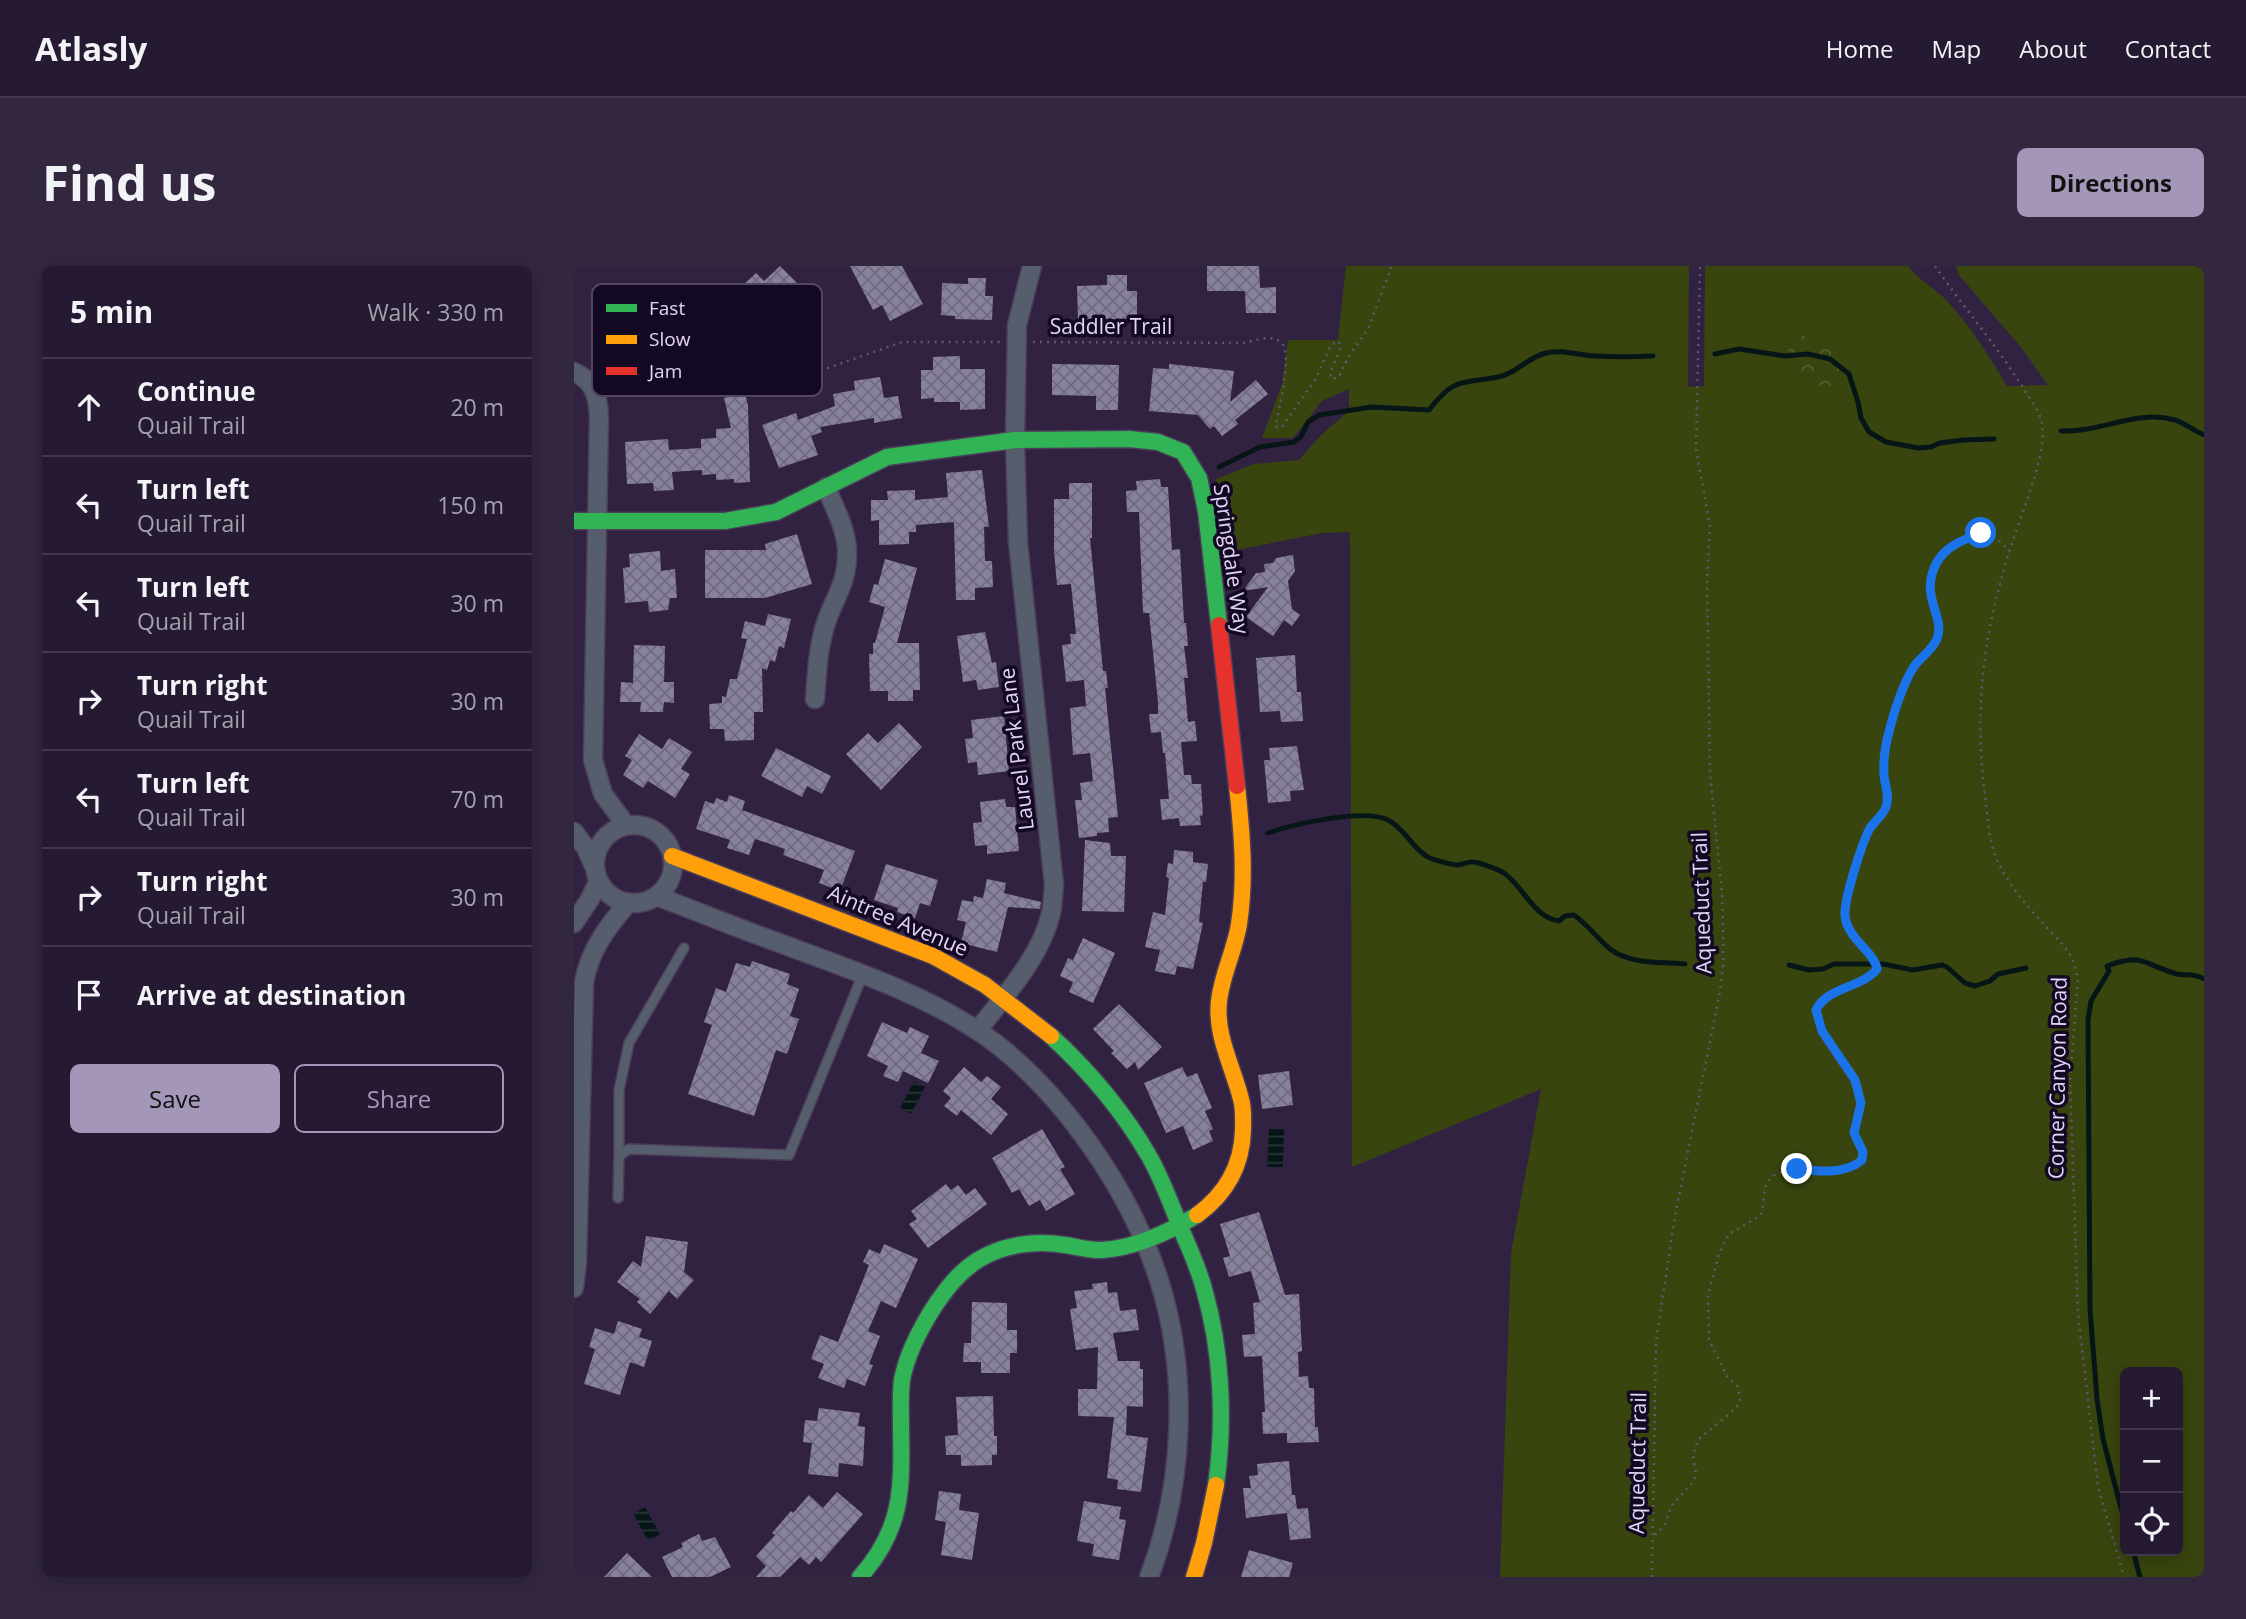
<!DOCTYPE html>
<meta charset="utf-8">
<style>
body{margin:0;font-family:"Open Sans",sans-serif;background:#32273e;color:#f1f3f6}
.controls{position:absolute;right:21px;bottom:21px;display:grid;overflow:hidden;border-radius:10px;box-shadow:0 4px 18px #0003}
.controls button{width:63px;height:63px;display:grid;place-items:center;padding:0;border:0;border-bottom:2px solid #42384d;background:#261a32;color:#f1f3f6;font:35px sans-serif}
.stop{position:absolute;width:21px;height:21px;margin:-16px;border:5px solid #1a73e8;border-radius:50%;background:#fff}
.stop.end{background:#1a73e8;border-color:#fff;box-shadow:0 2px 7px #0008}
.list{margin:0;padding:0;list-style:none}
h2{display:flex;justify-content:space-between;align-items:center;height:91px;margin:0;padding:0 28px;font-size:30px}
h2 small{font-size:23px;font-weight:400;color:#a4a1ac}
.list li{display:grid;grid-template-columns:46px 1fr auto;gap:21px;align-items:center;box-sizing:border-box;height:98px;padding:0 28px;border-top:2px solid #42384d}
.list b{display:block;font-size:26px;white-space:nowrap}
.list p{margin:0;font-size:23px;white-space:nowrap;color:#a4a1ac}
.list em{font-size:23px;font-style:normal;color:#a4a1ac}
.actions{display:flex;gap:14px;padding:21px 28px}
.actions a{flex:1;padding:16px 0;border:2px solid #a496b8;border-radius:10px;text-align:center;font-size:24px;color:#a496b8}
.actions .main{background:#a496b8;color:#111}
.icon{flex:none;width:38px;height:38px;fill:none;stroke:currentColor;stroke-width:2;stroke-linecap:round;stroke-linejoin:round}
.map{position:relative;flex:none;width:1630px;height:1311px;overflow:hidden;border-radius:10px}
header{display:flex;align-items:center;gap:42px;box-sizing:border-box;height:98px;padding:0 35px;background:#261a32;border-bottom:2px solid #42384d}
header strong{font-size:33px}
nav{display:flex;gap:38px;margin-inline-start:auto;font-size:24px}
.intro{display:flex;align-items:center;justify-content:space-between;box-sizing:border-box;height:168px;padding:0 42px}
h1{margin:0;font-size:49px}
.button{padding:18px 32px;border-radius:10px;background:#a496b8;color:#111;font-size:24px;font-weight:700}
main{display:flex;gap:42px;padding:0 42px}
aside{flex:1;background:#261a32;border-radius:10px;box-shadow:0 4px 18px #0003}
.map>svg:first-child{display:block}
</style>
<header>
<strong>Atlasly</strong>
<nav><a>Home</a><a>Map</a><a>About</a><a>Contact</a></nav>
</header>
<div class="intro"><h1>Find us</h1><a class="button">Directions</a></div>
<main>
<aside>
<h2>5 min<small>Walk · 330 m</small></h2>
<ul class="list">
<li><svg class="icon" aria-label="ahead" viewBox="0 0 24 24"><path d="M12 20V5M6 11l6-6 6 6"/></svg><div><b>Continue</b><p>Quail Trail</p></div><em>20 m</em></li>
<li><svg class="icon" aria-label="left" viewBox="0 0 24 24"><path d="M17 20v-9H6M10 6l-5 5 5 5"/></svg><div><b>Turn left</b><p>Quail Trail</p></div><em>150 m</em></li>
<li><svg class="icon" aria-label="left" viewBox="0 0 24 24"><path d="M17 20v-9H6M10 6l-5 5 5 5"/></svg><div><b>Turn left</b><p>Quail Trail</p></div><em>30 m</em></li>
<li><svg class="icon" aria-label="right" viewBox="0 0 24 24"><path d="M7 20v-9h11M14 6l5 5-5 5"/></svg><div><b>Turn right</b><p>Quail Trail</p></div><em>30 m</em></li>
<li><svg class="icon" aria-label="left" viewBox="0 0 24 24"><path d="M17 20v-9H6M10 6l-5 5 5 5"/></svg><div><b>Turn left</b><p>Quail Trail</p></div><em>70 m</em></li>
<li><svg class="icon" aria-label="right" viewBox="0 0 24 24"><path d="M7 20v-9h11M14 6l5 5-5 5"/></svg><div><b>Turn right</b><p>Quail Trail</p></div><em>30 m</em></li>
<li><svg class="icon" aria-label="arrive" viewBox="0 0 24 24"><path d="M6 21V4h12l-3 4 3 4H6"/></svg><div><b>Arrive at destination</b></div></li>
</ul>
<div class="actions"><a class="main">Save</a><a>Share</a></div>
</aside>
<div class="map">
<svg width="1630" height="1311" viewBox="0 0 1630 1311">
<defs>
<pattern id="forest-crowns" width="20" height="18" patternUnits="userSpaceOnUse" patternTransform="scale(1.75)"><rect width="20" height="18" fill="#39450e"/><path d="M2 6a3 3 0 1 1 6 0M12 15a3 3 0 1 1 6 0" fill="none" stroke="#555f32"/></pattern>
<pattern id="water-rules" width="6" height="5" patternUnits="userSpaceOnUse" patternTransform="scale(1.75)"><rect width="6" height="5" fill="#061616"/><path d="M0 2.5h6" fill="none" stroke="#2a3739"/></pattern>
<pattern id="building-cross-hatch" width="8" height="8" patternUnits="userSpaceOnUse" patternTransform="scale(1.75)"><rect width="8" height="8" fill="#88819b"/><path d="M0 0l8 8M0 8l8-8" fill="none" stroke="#706a7f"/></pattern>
</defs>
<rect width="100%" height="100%" fill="#322242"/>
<path fill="#39450e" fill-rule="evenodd" d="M772 0H1115L1114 121 1130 120 1131 0H1334C1345 15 1363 23 1375 37 1397 62 1416 91 1433 120L1474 119 1446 80 1384 8 1382 0H1630V1311H926L937 987 967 823 778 901 776 266 748 267 652 286 642 213 680 198 725 194 747 169 775 145V123L748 135 719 172H688L708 118 714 74H764ZM1551 1106H1604V1285H1551Z"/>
<path fill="url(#forest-crowns)" d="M1222 65 1258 85 1279 120H1240L1211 93Z"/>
<path fill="url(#water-rules)" d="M340 815 351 821 337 848 326 842Z
M695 863H710L709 901H693Z
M71 1241 86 1268 74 1275 59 1247Z"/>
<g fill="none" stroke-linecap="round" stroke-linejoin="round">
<path stroke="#061616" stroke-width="5" d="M1141 88 1165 83 1211 90 1234 88 1256 93 1275 108 1284 136 1287 152 1295 166 1312 176 1344 182 1357 181 1366 177 1389 174 1420 173
M1487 165C1526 167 1562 143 1601 154 1611 157 1620 165 1630 169
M645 201 686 181 720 176 727 171 734 156 745 149 798 141 855 144C880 111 888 118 924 111 942 108 954 91 972 87 988 83 1003 89 1020 90 1039 91 1059 91 1079 90
M694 567C720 558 790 542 814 554 832 563 840 586 858 593 865 595 877 599 884 599 889 599 895 595 900 596 907 597 923 603 930 607 949 620 960 652 985 655L991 650 1000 649C1014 659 1023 672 1036 683 1055 698 1087 696 1111 698
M1215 699 1235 704 1249 703 1260 698H1309L1339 704 1368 699 1373 701 1391 717 1401 720 1416 715 1424 708 1452 702
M1551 1257 1529 1173 1523 1133 1516 1043 1514 754 1517 735 1535 705 1533 700C1571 686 1570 699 1603 708 1613 710 1620 707 1630 713
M1559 1285 1566 1311"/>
</g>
<path fill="url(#building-cross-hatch)" d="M206 0 237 31 209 56 206 53 197 62 163 25 182 7 190 15Z
M276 0H328L349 38 316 55 308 39 299 44Z
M633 0H685L686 22 702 21V47H672L671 25H633Z
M533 9H553V25H563V53L504 54 503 20 533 19Z
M394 12H412L411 30H419L418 54 381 53V50L367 49 368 17 394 18Z
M93 17H123V19H135V23L146 24V60H105V48H93V39H66V53L26 54 25 30 34 29V21H93Z
M386 90V103H411V143L386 144V136H360V132L347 133V104H359V91Z
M478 98 545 99 544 144H522V130L478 129Z
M595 98 660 105 656 136 682 114 694 128 661 154 664 158 648 170 640 160 636 163 624 149 575 145 579 102 595 103Z
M306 111 310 132 324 130 328 152 300 157V152L246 161 248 166 237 170 244 189 205 202 188 159 222 147 224 154 261 140 259 128 281 124 280 115Z
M171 127 174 140 176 216 160 217V213L142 214V208L128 209V204L98 206 100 224 80 225 79 217 53 218 51 176 94 173 95 184 127 182V173L142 172V163L157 162 150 132Z
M408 204 415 261H410L411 295H418L419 321 401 322V334H382L380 256 342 259V266H335V278L305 279V254L297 255V234H314L313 225 341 224V234L374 231 372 207Z
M586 213 587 221H594L598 284 606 283 610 357H612L614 380H610L614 412H610L614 456 621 455 623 475 607 476 610 509H617L618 518H627L629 549 626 550 627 559 606 560 605 552 588 554 586 533H595L591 487H589L587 466 577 467 575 448H584V436L575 347H569L565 246H553L552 225 563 224 562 215Z
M495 217H518V272H516L529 405H532L534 422H531L544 551 534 552 535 566 523 567V570L505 572 501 534H508L506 517 519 515 516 487 499 489 496 442 512 440 510 414 492 416 488 379 497 378 496 368H502L497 318 483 319 480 285V233H495Z
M223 268 238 318 191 332H131V284H192L191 278Z
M86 285 87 305 101 303 103 332H96L94 344 75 346 74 335 51 337 49 302 56 301 55 288Z
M719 289 721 305 714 315 718 343 726 349 718 360 710 354 699 370 672 351 694 321 669 325 682 307 691 306 690 298 699 297 702 292Z
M311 293 343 302 323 377H345L346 424H339V435H314V425H296L295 388H299V377H301L311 341 295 336 300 318 304 319Z
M194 348 217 353 210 382 205 380 201 396 196 394 193 404 188 402 189 446H180V474L151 475 150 463H136L135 438 148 437V430L152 431 156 413H163L173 373 167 372 171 355 191 360Z
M411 366 418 397 422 396 425 421 404 424 402 414 389 416 383 370Z
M60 379 91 380 90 416H100V437L90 436 89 446H66L67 436H46L47 416 59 417Z
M721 389 723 426H727L729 455 707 456 706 445 686 446 682 392Z
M430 450 435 505 404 509 403 496 394 497 391 473 399 472 397 454Z
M325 457 348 481 307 524 272 488 294 467 304 477Z
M65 468 88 483 95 472 118 486 107 503 116 508 101 532 74 515 69 522 49 509 58 494 51 490Z
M723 480 730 524 716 525 717 535 694 537 690 494H696L695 482Z
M202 482 257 510 248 528 233 520 228 531 187 510Z
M155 529 171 535 168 544 281 585 266 625 245 617 250 604 209 589 211 583 181 573 175 589 153 582 156 574 122 563 131 535 140 538 142 532 153 536Z
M431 533 432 541H441L445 585 413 588V579L401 580 399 557 408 556 406 536Z
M511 574 536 577 537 590H552L550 646 508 645Z
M600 584 619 586V596L634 598 632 616H629L625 656 629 657 619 703 603 700 601 709 581 705 586 684 571 681 579 646 591 649 595 612 592 611 594 597 599 598Z
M312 598 364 614 356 640 346 637 341 652 323 646 324 642 300 634Z
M413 613 432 617 430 627 467 636 466 643 434 641 423 686 387 677 392 656 383 654 388 634 399 636 400 630 409 632Z
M509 672 541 687 519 737 495 726 499 716 486 710 494 692 499 694Z
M178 695 216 708 213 718 225 723 216 750 225 753 213 788 202 784 180 850 114 828 138 759 130 756 142 722 152 726 162 697 176 701Z
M545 738 588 781 564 804 561 796 553 803 537 787 540 785 519 763Z
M308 756 333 767 336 761 355 770 347 787 365 795 354 817 329 805 324 816 309 810 314 800 293 790Z
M390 801 407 816 413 810 427 821 417 833 434 848 417 869 387 844 383 850 370 840 377 832 369 825Z
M608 801 613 811 623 807 638 842 631 845 639 863 635 865 639 875 619 884 609 860 592 867 570 817Z
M715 805 719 839 688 843 684 809Z
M468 863 491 901 486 903 501 928 472 945 466 934 455 940 445 923 438 927 418 892Z
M372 918 377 924 384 919 392 929 401 922 413 938 354 982 335 958 343 953 337 945Z
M685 946 711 1029 725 1028 728 1085 724 1086 725 1111 734 1110 735 1122H740L741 1161H744L745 1176 713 1177V1167L689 1168 688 1146H691L688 1090 670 1091 668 1069 681 1068 679 1037 686 1036 677 1005 655 1011 649 992 656 990 646 958Z
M72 970 114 976 110 1006 120 1014 103 1033 95 1025 76 1048 63 1036 66 1033 43 1016 59 995 67 1001Z
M310 978 344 993 322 1042 307 1035 294 1065 306 1070 295 1098 299 1099 291 1120 273 1113 270 1122 244 1112 250 1098 237 1093 246 1069 264 1076 295 999 289 996 295 983 306 988Z
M533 1016 534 1027 543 1026 546 1045 562 1043 565 1064 539 1067 544 1095H566V1103H569V1141L553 1140 552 1169 574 1172 567 1226 543 1223 544 1214 533 1212 540 1151 504 1150V1123H523L524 1081 502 1084 496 1043 503 1042 500 1025 519 1023 518 1018Z
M398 1036 433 1037V1064H443V1087H436V1107H407V1096H389L390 1077H397Z
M44 1055 68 1063 65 1071 78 1075 70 1101 56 1096 46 1129 10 1118 21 1083 15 1081 21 1062 40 1068Z
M419 1130 420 1170H423V1189H418V1199L387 1200V1189H372L371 1170 384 1169 382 1131Z
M245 1142 286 1147 284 1160 291 1161 289 1200 265 1197 264 1211 234 1208 238 1177 229 1176 231 1154 243 1155Z
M715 1195 718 1229H721L723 1243 734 1242 737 1272 716 1274 713 1247 672 1252 669 1222H677L675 1210 684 1209 683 1198Z
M365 1225 387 1228 385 1244 405 1247 398 1294 367 1289 372 1256 361 1254Z
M263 1226 289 1248 247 1296 242 1291 235 1299 226 1291 206 1311H182L192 1300 182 1290 201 1269 198 1267 217 1245 219 1247 235 1229 249 1242Z
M510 1235 547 1241 545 1253 552 1254 545 1294 518 1290 520 1278 503 1275Z
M125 1268 128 1275 141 1271 157 1301 136 1311H98L88 1291 109 1281 107 1277Z
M675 1284 719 1297 715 1311H667Z
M53 1287 78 1311H30Z"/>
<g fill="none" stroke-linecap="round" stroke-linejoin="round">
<defs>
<path id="lane" d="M45 890V824L55 777 110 682
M44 932 45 890 55 883 215 889 289 708"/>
<path id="street" d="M0 106C20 115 24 130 25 150L19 494 29 528 52 559
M241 433C243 405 244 378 254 351 264 326 274 313 273 284 272 262 260 241 252 221
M21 598a39 39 0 1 1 78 0a39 39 0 1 1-78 0Z
M0 566 12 582 20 600
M82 630C125 646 168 664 211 679 277 704 345 726 404 765 440 788 477 827 503 861 538 907 567 958 585 1014 615 1108 610 1220 575 1311
M0 657 16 633 24 616
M404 764C431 729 467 691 477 647 479 638 479 628 480 619L444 276 441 174 443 59 458 0
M0 1022 3 996 10 716C16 684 33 661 54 637"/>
<path id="fast" d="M0 255H151L202 246 313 191 441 174 555 173 584 176 609 186 625 212 632 245 645 359
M477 770C515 805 549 845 575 890 587 911 596 935 605 958 614 980 624 1000 630 1023 648 1085 651 1155 642 1219
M286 1311C329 1263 328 1223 327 1162 327 1146 326 1130 328 1114 333 1087 346 1063 360 1041 372 1023 385 1006 404 994 430 978 462 974 491 979 504 981 516 985 528 984 561 982 595 966 623 949"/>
<path id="slow" d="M98 590 359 690 411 719 477 770
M623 949C652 928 668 901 669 864 669 854 670 843 667 833 659 801 641 769 645 735 648 708 661 684 665 658 672 612 668 566 663 520
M620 1311 630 1277 642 1219"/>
<path id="jam" d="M645 359 663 520"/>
</defs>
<use href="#lane" stroke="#4b3e59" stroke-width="12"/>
<use href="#street" stroke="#4b3e59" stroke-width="21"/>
<use href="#fast" stroke="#4b3e59" stroke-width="19"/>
<use href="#slow" stroke="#4b3e59" stroke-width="19"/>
<use href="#jam" stroke="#4b3e59" stroke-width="19"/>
<path stroke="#5b5c6b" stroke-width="2.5" stroke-dasharray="2 5" stroke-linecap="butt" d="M1361 0C1390 42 1424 81 1451 125 1457 135 1466 145 1468 158 1473 190 1447 248 1437 280 1409 368 1399 446 1412 537 1414 556 1415 576 1423 594 1438 627 1467 655 1491 681L1498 692 1504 712 1496 814 1504 1048 1524 1221 1550 1311
M459 76 671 77C681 74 699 68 708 77 718 88 705 144 702 158V161L707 162 741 114 757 79 764 75 767 80 756 108 758 113 765 111 773 93 794 63 818 0
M18 96 71 100 132 98 150 106 237 108 328 76H427
M1081 1269 1090 1260 1098 1239 1120 1215 1122 1208 1119 1189 1124 1174 1162 1142 1166 1134 1164 1121 1153 1110 1135 1074 1134 1029 1145 988 1155 968 1186 950C1191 939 1188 926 1193 917 1208 890 1263 917 1288 894V886L1280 867V860L1287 837 1281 814 1248 765 1243 744C1253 721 1288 722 1303 703 1301 686 1272 672 1271 649 1270 633 1288 576 1297 562 1301 554 1309 549 1312 540 1316 530 1311 519 1310 509 1309 494 1312 476 1316 461 1321 444 1330 417 1340 402 1346 391 1358 385 1363 373 1372 348 1343 330 1364 295 1374 278 1395 271 1413 266 1423 268 1425 279 1436 283
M1078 1311 1082 1075 1101 950 1145 731 1149 701V663L1148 628 1136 508 1133 313 1136 260 1122 183 1126 0"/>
<use href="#lane" stroke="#565d6c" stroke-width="9"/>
<use href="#street" stroke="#565d6c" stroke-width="18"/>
<use href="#fast" stroke="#30b455" stroke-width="16"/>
<use href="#slow" stroke="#ff9f0a" stroke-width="16"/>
<use href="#jam" stroke="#e5322d" stroke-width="16"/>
</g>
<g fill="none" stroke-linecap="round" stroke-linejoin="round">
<path stroke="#1a73e8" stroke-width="9" d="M1223 903C1244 905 1271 909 1288 894L1289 886 1280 867 1287 837 1281 814 1248 765 1242 744C1253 721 1288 722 1303 703 1301 686 1272 672 1271 649 1270 633 1288 577 1296 562 1301 555 1309 549 1312 541 1316 530 1311 520 1310 509 1309 494 1312 476 1316 462 1321 443 1329 419 1339 402 1346 391 1358 385 1363 373 1372 349 1344 331 1363 296 1373 279 1390 274 1407 267"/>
</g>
<g text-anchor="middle" stroke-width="7" stroke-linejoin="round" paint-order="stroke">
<g font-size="21" fill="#e2d4f8" stroke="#140922">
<text x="537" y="68">Saddler Trail</text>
<text transform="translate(657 293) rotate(82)" y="7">Springdale Way</text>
<text transform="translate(443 483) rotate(-97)" y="7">Laurel Park Lane</text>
<text transform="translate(1128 637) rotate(-92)" y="7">Aqueduct Trail</text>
<text transform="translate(324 655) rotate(23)" y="7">Aintree Avenue</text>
<text transform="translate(1484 812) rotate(-89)" y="7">Corner Canyon Road</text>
<text transform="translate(1064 1197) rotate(-89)" y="7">Aqueduct Trail</text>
</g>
</g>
<rect x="18" y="18" width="230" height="112" rx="10" fill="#140922" stroke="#524662" stroke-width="2"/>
<rect x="32" y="38" width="31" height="8" fill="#30b455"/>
<rect x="32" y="69" width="31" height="9" fill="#ff9f0a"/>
<rect x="32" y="101" width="31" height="8" fill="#e5322d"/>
<g font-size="19" fill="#e2d4f8">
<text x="75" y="49">Fast</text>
<text x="75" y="80">Slow</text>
<text x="75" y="112">Jam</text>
</g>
</svg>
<div class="controls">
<button>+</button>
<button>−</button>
<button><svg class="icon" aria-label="locate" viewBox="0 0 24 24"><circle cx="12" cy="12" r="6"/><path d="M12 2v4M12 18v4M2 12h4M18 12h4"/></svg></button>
</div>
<div class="stop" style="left:1407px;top:267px"></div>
<div class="stop end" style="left:1223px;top:903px"></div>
</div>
</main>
